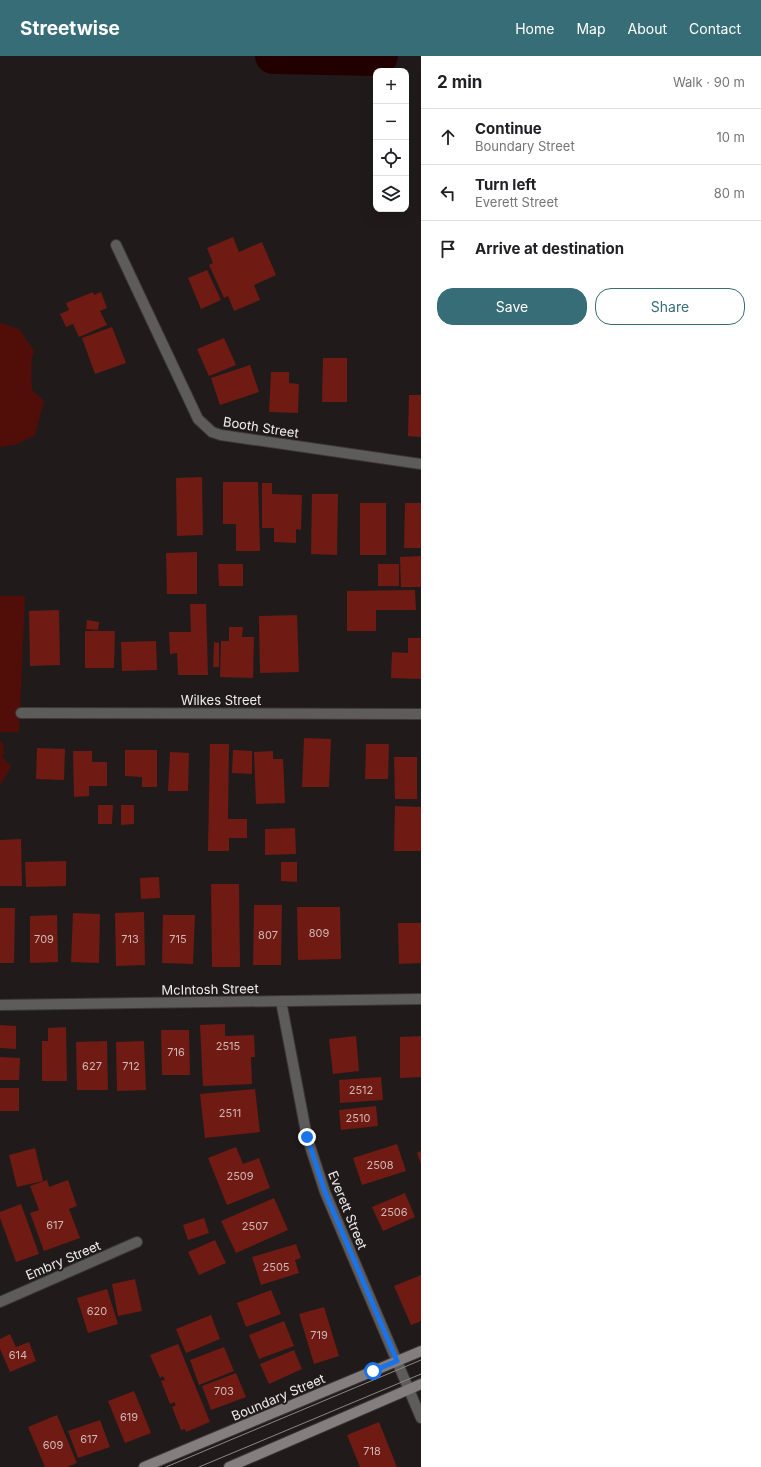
<!DOCTYPE html>
<meta charset="utf-8">
<style>
body{margin:0;font-family:Inter,sans-serif;background:#f2f2f2;color:#202124}
.controls{position:absolute;right:12px;top:12px;display:grid;overflow:hidden;border-radius:8px;box-shadow:0 4px 16px #0002}
.controls button{width:36px;height:36px;display:grid;place-items:center;padding:0;border:0;border-bottom:1px solid #e0e0e0;background:#fff;color:#202124;font:20px sans-serif}
.stop{position:absolute;width:12px;height:12px;margin:-9px;border:3px solid #1a73e8;border-radius:50%;background:#fff}
.stop.end{background:#1a73e8;border-color:#fff;box-shadow:0 1px 4px #0008}
.list{margin:0;padding:0;list-style:none}
h2{display:flex;justify-content:space-between;align-items:center;height:52px;margin:0;padding:0 16px;font-size:17px}
h2 small{font-size:13px;font-weight:400;color:#757577}
.list li{display:grid;grid-template-columns:26px 1fr auto;gap:12px;align-items:center;box-sizing:border-box;height:56px;padding:0 16px;border-top:1px solid #e0e0e0}
.list b{display:block;font-size:15px;white-space:nowrap}
.list p{margin:0;font-size:13px;white-space:nowrap;color:#757577}
.list em{font-size:13px;font-style:normal;color:#757577}
.actions{display:flex;gap:8px;padding:12px 16px}
.actions a{flex:1;padding:9px 0;border:1px solid #376d77;border-radius:16px;text-align:center;font-size:14px;color:#376d77}
.actions .main{background:#376d77;color:#fff}
.icon{flex:none;width:22px;height:22px;fill:none;stroke:currentColor;stroke-width:2;stroke-linecap:round;stroke-linejoin:round}
.map{position:relative;flex:none;width:421px;height:1411px;overflow:hidden}
header{display:flex;align-items:center;gap:24px;box-sizing:border-box;height:56px;padding:0 20px;background:#376d77;color:#fff}
header strong{font-size:19px}
nav{display:flex;gap:22px;margin-inline-start:auto;font-size:14px}
main{display:flex}
aside{flex:1;background:#fff}
.map>svg:first-child{display:block}
</style>
<header>
<strong>Streetwise</strong>
<nav><a>Home</a><a>Map</a><a>About</a><a>Contact</a></nav>
</header>
<main>
<div class="map">
<svg width="421" height="1411" viewBox="0 0 421 1411">
<rect width="100%" height="100%" fill="#201b1a"/>
<path fill="#510e09" d="M0 267 19 273 34 295 31 308 32 334 44 345 35 379 15 389 0 391Z
M0 540H25L19 676H0Z
M0 685 3 688 4 696 2 701 11 710 0 730Z"/>
<g fill="none" stroke-linecap="round" stroke-linejoin="round">
<path stroke="#230000" stroke-width="36" d="M273 0 376 2 380 0"/>
</g>
<path fill="#6f1a13" d="M233 181 239 196 262 186 276 219 254 229 260 244 234 255 228 240 224 242 209 209 213 207 207 192Z
M207 214 221 244 201 253 188 222Z
M93 236 94 239 101 236 107 252 100 255 107 269 79 281 73 268 66 271 60 258 69 254 66 247Z
M112 271 126 307 95 318 82 282Z
M224 282 236 309 209 320 197 293Z
M323 302H347V346H322Z
M250 309 259 336 220 349 211 322Z
M271 316H289V327L299 328 298 357 269 356Z
M409 339H421V381L408 380Z
M202 421 203 479 177 480 176 422Z
M223 426H258L260 495H236V468H223Z
M262 427H272V438L302 439 301 474 296 473V487L274 486V472H262Z
M312 438H338L337 499 311 498Z
M360 447H386V499H360Z
M405 447H421V492H404Z
M197 496V538H167L166 497Z
M421 500V531H401L400 501Z
M218 508H243V530H219Z
M378 508H399V530H378Z
M415 534 416 554H376V575H347V535Z
M190 548H206L208 619H178L177 597 170 598 169 576H191Z
M59 554 60 609 30 610 29 555Z
M297 559 299 616 260 617 259 560Z
M87 564 99 566 98 574 86 573Z
M229 571H243L242 581H254L253 622 220 621 221 585H229Z
M85 575H115L114 612H85Z
M408 582H421V623L391 622 392 596 408 597Z
M156 585 157 614 122 615 121 586Z
M214 586 219 587V611H213Z
M304 682 331 683 329 731H302Z
M210 688H229L228 763H247V782H229V795H208Z
M366 688H389L388 723H365Z
M37 692 65 693 64 724 36 723Z
M125 694H157V731H142V721L125 720Z
M233 694 252 695V718L232 717Z
M73 695H92V706H107V730H89V740L74 741Z
M273 695V703H283L285 747 256 748 254 696Z
M170 696 189 697 188 735H168Z
M394 701H417V743H395Z
M98 749H113L112 768H98Z
M121 749H134V768L121 769Z
M395 750 421 751V795H394Z
M295 772 296 798 265 799V773Z
M21 783 22 830H0V784Z
M66 805V830L26 831 25 806Z
M281 806H297V826L281 825Z
M159 821 160 842 141 843 140 822Z
M211 828H239L240 911H212Z
M254 849H282L281 909H253Z
M297 851H340L341 903 298 904Z
M0 852H15L14 907H0Z
M144 856 145 909 116 910 115 857Z
M73 857 100 858 99 907 71 906Z
M57 859 58 906 30 907V860Z
M163 859H195L193 908 162 907Z
M398 867H421V907L399 908Z
M225 968V980L254 979 255 1001H251L252 1028 203 1030 200 969Z
M0 969 16 970V993L0 992Z
M66 971 67 1025H42V985H48V972Z
M161 974H189L190 1019H162Z
M356 980 359 1015 333 1018 329 983Z
M421 980V1021L400 1022V981Z
M107 985 108 1034H77L76 986Z
M144 985 146 1034 117 1035 116 986Z
M0 1001 20 1002 19 1024H0Z
M381 1021 383 1044 340 1047 339 1024Z
M0 1032H19V1055H0Z
M255 1033 260 1076 205 1082 200 1038Z
M376 1050 378 1070 341 1074 339 1054Z
M397 1088 406 1115 362 1129 353 1102Z
M236 1091 243 1108 259 1102 270 1132 227 1149 208 1102Z
M35 1092 43 1125 17 1131 9 1099Z
M421 1095V1108L417 1097Z
M47 1124 49 1131 68 1124 77 1150 69 1153 80 1182 44 1195 30 1157 39 1154 30 1130Z
M405 1137 415 1161 383 1175 372 1151Z
M274 1142 288 1174 236 1197 221 1165Z
M21 1148 39 1198 16 1206 0 1162V1156Z
M204 1162 209 1177 188 1184 183 1169Z
M215 1184 226 1207 199 1219 188 1196Z
M296 1188 301 1202 295 1204 299 1217 261 1229 252 1201Z
M421 1219V1265L411 1269 394 1230Z
M135 1223 142 1255 118 1260 112 1228Z
M107 1233 118 1268 88 1277 77 1242Z
M271 1234 281 1258 246 1271 237 1247Z
M324 1251 339 1300 314 1308 299 1258Z
M211 1259 220 1283 186 1297 176 1273Z
M284 1265 294 1290 259 1303 249 1279Z
M10 1278 16 1291 29 1286 36 1305 10 1316 0 1293V1283Z
M178 1288 210 1366 186 1376 185 1373 181 1374 172 1351 176 1349 174 1346 170 1348 161 1325 165 1324 163 1320 160 1322 150 1299Z
M224 1291 234 1315 199 1329 190 1304Z
M294 1294 302 1313 269 1328 260 1308Z
M236 1317 246 1341 211 1354 202 1330Z
M134 1335 151 1377 125 1387 108 1345Z
M57 1359 77 1407 67 1411H45L28 1371Z
M100 1364 110 1391 78 1402 68 1375Z
M379 1366 397 1411H360L347 1379Z"/>
<g fill="none" stroke-linecap="round" stroke-linejoin="round">
<defs>
<path id="minor" d="M116 189 198 363 212 376 221 379 421 408
M21 657 421 658
M281 945 307 1081 325 1136 421 1362
M0 949 421 943
M0 1246 137 1186"/>
<path id="secondary" d="M144 1411 421 1295
M229 1411 421 1328"/>
</defs>
<use href="#minor" stroke="#3d3838" stroke-width="12"/>
<use href="#secondary" stroke="#3d3838" stroke-width="12"/>
<use href="#minor" stroke="#5e5b5b" stroke-width="10"/>
<use href="#secondary" stroke="#847f7e" stroke-width="10"/>
<path stroke="#8c8787" stroke-width="1" d="M166 1411 421 1304
M199 1411 421 1318"/>
</g>
<g fill="none" stroke-linecap="round" stroke-linejoin="round">
<path stroke="#1a73e8" stroke-width="5" d="M307 1081 325 1136 397 1305 373 1315"/>
</g>
<g text-anchor="middle" stroke-width="4" stroke-linejoin="round" paint-order="stroke">
<g font-size="11" fill="#d0b8b6">
<text x="319" y="881">809</text>
<text x="268" y="883">807</text>
<text x="44" y="887">709</text>
<text x="130" y="887">713</text>
<text x="178" y="887">715</text>
<text x="228" y="994">2515</text>
<text x="176" y="1000">716</text>
<text x="92" y="1014">627</text>
<text x="131" y="1014">712</text>
<text x="361" y="1038">2512</text>
<text x="230" y="1061">2511</text>
<text x="358" y="1066">2510</text>
<text x="380" y="1113">2508</text>
<text x="240" y="1124">2509</text>
<text x="394" y="1160">2506</text>
<text x="55" y="1173">617</text>
<text x="255" y="1174">2507</text>
<text x="276" y="1215">2505</text>
<text x="97" y="1259">620</text>
<text x="319" y="1283">719</text>
<text x="18" y="1303">614</text>
<text x="224" y="1339">703</text>
<text x="129" y="1365">619</text>
<text x="89" y="1387">617</text>
<text x="53" y="1393">609</text>
<text x="372" y="1399">718</text>
</g>
<g font-size="13" fill="#f1eded" stroke="#201b1a">
<text transform="translate(261 371) rotate(9)" y="5">Booth Street</text>
<text x="221" y="649">Wilkes Street</text>
<text transform="translate(210 933) rotate(-1)" y="5">McIntosh Street</text>
<text transform="translate(348 1154) rotate(68)" y="5">Everett Street</text>
<text transform="translate(63 1204) rotate(-23)" y="5">Embry Street</text>
<text transform="translate(278 1341) rotate(-23)" y="5">Boundary Street</text>
</g>
</g>
</svg>
<div class="controls">
<button>+</button>
<button>−</button>
<button><svg class="icon" aria-label="locate" viewBox="0 0 24 24"><circle cx="12" cy="12" r="6"/><path d="M12 2v4M12 18v4M2 12h4M18 12h4"/></svg></button>
<button><svg class="icon" aria-label="layers" viewBox="0 0 24 24"><path d="M12 4l9 5-9 5-9-5zM3 14l9 5 9-5"/></svg></button>
</div>
<div class="stop" style="left:373px;top:1315px"></div>
<div class="stop end" style="left:307px;top:1081px"></div>
</div>
<aside>
<h2>2 min<small>Walk · 90 m</small></h2>
<ul class="list">
<li><svg class="icon" aria-label="ahead" viewBox="0 0 24 24"><path d="M12 20V5M6 11l6-6 6 6"/></svg><div><b>Continue</b><p>Boundary Street</p></div><em>10 m</em></li>
<li><svg class="icon" aria-label="left" viewBox="0 0 24 24"><path d="M17 20v-9H6M10 6l-5 5 5 5"/></svg><div><b>Turn left</b><p>Everett Street</p></div><em>80 m</em></li>
<li><svg class="icon" aria-label="arrive" viewBox="0 0 24 24"><path d="M6 21V4h12l-3 4 3 4H6"/></svg><div><b>Arrive at destination</b></div></li>
</ul>
<div class="actions"><a class="main">Save</a><a>Share</a></div>
</aside>
</main>
